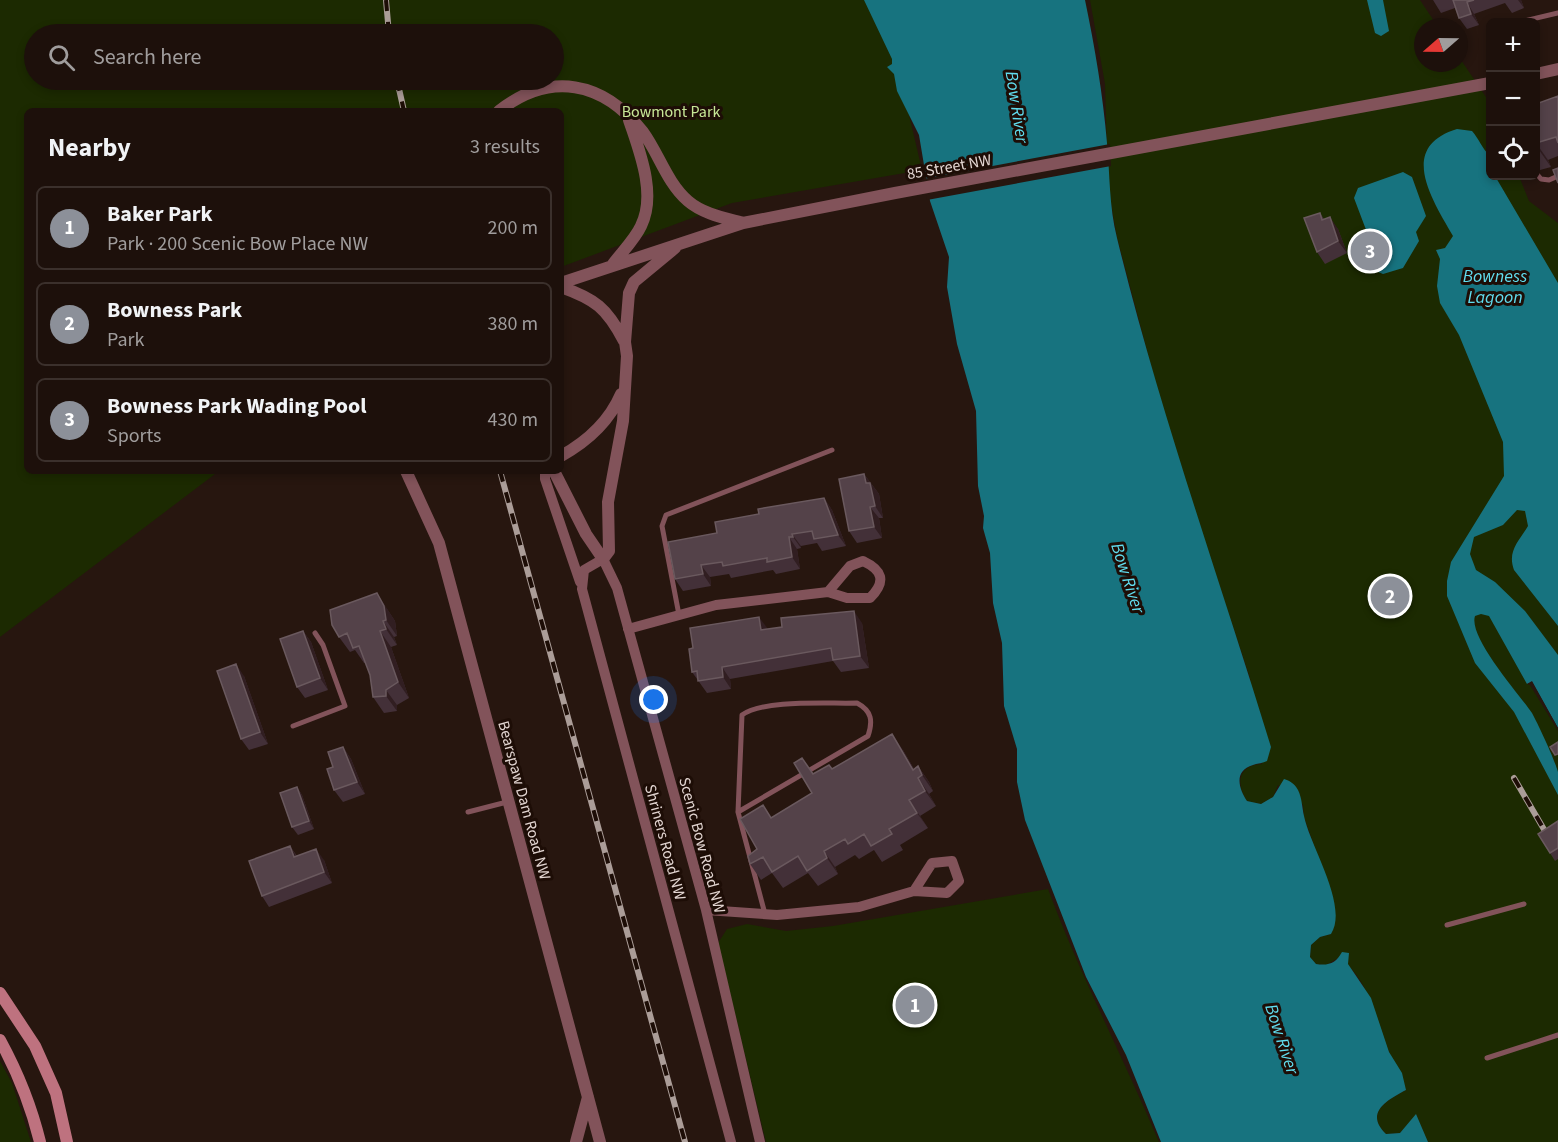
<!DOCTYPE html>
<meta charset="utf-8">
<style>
body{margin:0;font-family:"Source Sans 3",sans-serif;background:#2a1e19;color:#f1f3f6}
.controls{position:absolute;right:18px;top:18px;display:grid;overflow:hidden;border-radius:9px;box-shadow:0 3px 9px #0003}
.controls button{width:54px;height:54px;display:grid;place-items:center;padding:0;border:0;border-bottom:2px solid #3b302c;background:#1d100b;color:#f1f3f6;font:30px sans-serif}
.compass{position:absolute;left:1414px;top:18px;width:54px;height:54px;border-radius:50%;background:#1d100b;box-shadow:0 3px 9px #0003;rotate:250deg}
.you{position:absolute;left:654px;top:700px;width:21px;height:21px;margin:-15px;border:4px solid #fff;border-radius:50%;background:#1a73e8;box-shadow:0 0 0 9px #1a73e833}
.badge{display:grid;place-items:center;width:39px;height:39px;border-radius:50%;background:#8c9099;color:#fff;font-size:20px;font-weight:700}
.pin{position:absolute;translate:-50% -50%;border:3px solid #fff;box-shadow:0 2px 6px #0006}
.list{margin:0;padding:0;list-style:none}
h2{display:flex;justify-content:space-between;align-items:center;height:78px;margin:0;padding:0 24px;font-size:26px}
h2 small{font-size:20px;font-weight:400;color:#a09d9d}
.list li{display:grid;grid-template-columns:39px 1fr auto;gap:18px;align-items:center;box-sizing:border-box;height:84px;margin:0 12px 12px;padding:0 12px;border:2px solid #3b302c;border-radius:9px}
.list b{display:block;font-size:22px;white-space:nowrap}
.list p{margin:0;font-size:20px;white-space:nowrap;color:#a09d9d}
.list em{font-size:20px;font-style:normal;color:#a09d9d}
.icon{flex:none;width:33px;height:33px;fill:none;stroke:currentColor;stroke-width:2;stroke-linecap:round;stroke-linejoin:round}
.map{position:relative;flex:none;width:1558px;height:1142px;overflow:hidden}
.search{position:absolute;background:#1d100b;box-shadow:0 3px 9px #0003;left:24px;top:24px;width:540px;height:66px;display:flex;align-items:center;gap:15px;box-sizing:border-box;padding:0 21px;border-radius:33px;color:#a09d9d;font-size:22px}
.panel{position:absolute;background:#1d100b;box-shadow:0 3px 9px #0003;left:24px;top:108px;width:540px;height:366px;border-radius:9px}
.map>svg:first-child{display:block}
</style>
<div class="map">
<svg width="1558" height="1142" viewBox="0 0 1558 1142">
<rect width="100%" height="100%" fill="#27160f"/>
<path fill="#1c2a01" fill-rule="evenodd" d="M0 0H882L922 170 732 203 561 267V111H27V471H219L0 637ZM34 34H554V80H34Z
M1090 0H1420L1438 27H1423V63H1459V57L1486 97H1490V176H1519L1529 201 1558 223V1142H1428L1416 1115 1400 1133 1386 1134C1364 1113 1387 1100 1406 1090 1402 1075 1395 1066 1389 1052 1376 1021 1369 976 1338 958L1326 965 1316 964 1310 957 1311 945 1320 937 1331 934V894L1304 817 1303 805 1278 785 1273 797 1261 804 1247 801C1236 785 1237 765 1262 764L1250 678 1168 430 1117 237 1108 187 1105 84Z
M1048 889C1080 975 1123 1057 1159 1142H766L718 943 727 929 747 924 786 931 833 926Z
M0 1061 12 1083 31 1142H0Z"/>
<path fill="#17737f" d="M864 0H1085C1095 48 1103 95 1107 143 1110 175 1109 206 1117 238 1159 410 1219 577 1271 747L1267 761C1261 764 1258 763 1253 765 1233 771 1239 789 1247 801L1261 804 1273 797 1284 779C1290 781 1294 783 1298 790 1302 798 1302 807 1304 816 1310 846 1349 906 1331 934L1320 937 1311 945 1310 957 1316 964C1329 966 1336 963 1342 952L1349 953 1348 964 1371 998 1389 1052 1402 1073 1406 1090C1387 1100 1364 1113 1386 1134L1400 1133 1416 1114 1428 1142H1161L1126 1055 1086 977 1025 820 1017 782V749L1004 706 1002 643 993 603 990 553 983 528 984 516 978 486 976 411 957 344 947 287 949 257 930 201 919 135 897 91 894 74 887 67 892 64V59Z
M1367 0H1383L1389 31 1381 36 1375 33Z
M1457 129 1472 131C1479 139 1482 148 1489 155L1490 176H1495L1558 283V626L1514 570C1507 551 1519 541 1528 526L1525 511 1517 510 1503 525 1474 537 1470 554 1476 570 1495 582 1525 611 1558 655V728L1532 682 1527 684 1489 616 1481 614 1475 616C1468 637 1519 694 1532 713 1539 726 1554 758 1558 772 1558 778 1558 788 1558 795L1514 712 1475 663 1447 596V581L1451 562 1504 476 1503 442 1459 335 1440 303 1437 286 1440 259 1436 250 1445 248 1453 236C1431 198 1398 147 1457 129Z
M1403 172 1412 177 1426 216 1416 232 1419 241 1403 268 1383 274 1362 265 1371 243 1354 198 1358 188Z"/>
<path fill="#27160f" d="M1110 144 1111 166 927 200 923 179Z
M1532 681 1558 728V731L1530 685 1527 684Z"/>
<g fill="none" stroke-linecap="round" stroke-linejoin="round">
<path stroke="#82535a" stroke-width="5" d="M1520 22 1558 13
M1489 29H1490
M1536 173 1541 179 1549 180 1558 176
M679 615 662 526 666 515 832 450
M293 726 345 706 323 645 315 633
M468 812 507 802
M738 812 868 736C873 721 872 711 857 703 829 704 764 699 742 715L738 812 765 914
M1447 925 1524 904
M1487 1058 1558 1035"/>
<path stroke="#82535a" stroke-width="10" d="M545 471V479L580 582
M628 629 716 605 828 592 847 598H870C887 581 882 570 863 561L850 566 828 592
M706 910 777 915 859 907 914 891 947 893 959 881 952 861 932 863 914 891
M731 1142 582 589 584 570 603 559 617 588 706 910 760 1142"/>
<path stroke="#82535a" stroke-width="12" d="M1536 74 1558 69
M499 111C550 71 603 81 643 132 659 154 667 183 688 201 703 214 725 218 743 223
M613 264C622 252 635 239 641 226 657 194 639 150 629 120
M561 283 743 223 895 193 1490 83
M561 287C595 299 607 308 624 341
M561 456C588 441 609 422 621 394
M406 471 439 543 600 1142
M554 471 586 534 603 559 609 551 608 502 623 421 627 356 625 342 629 293 634 282 675 248
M576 1142 588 1097"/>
<path stroke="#be727f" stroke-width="12" d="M0 993 35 1046 56 1093 67 1142
M0 1040C18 1073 31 1105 40 1142"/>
<defs>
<path id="rail" d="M386 0 389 34
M397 80 404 111
M500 471 685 1142
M1514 778 1549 838"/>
</defs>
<use href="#rail" stroke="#ab9d98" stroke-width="6"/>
<use href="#rail" stroke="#1d0d06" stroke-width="4" stroke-dasharray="11" stroke-linecap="butt"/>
</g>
<path fill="#433038" d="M1433 0H1521L1524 8 1512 13 1505 3 1474 14 1479 25 1467 29 1459 18 1455 8 1441 13Z
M1558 96V156L1548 160 1551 167 1540 170 1536 169V104Z
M1320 213 1324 219 1338 229 1347 253 1325 264 1317 252Z
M864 474 879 494 883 518H879L882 538 857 543 849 531Z
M824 498 832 510 846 546 822 551 817 543 801 546V548L797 549 800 569 776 574 773 570 731 578 729 574 710 577 711 586 683 591 675 579 717 533 759 514Z
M387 609 395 621 397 636 394 637 397 645 391 647 409 698 397 705V711L384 713 373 697 370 675 366 663H364L355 650 350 652 339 637Z
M862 623 869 668 841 672 833 661 730 679 731 689 707 693 692 672 693 648 768 629Z
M303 631 311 642 328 690 305 698 297 687Z
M244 676 268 744 249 750 241 739Z
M343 747 351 759 365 794 343 802 334 790 333 767Z
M903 750 914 769 918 766 929 782 933 791 929 794 936 806 920 816 928 828 900 845 903 850 882 862 874 850 859 859 855 855 835 867 838 874 818 886 808 873 783 888 772 873 761 880 750 864 772 817 812 793 802 758 813 774Z
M297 787 302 795 314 829 298 835 292 827Z
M1558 821V859L1555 861 1550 853Z
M290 846 297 856 324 860 332 883 269 907 262 896Z"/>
<path fill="#311e21" d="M1518 0H1521L1524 8Z
M1467 2 1474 14 1479 25 1471 14Z
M1536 143 1548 160 1551 167 1539 150Z
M1330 217 1338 229 1347 253 1338 241Z
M864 474 879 494 883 518 875 506 866 483Z
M824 498 832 510 846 546 838 535Z
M870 507 879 518 882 538 874 527Z
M792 534 801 546V548L793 537Z
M789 537 797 549 800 569 792 557Z
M701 565 710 577 711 586 703 574Z
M377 593 395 621 397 636 386 620Z
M854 611 862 623 869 668 860 656Z
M759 617 768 629 761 630Z
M383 621 394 637 397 645 386 629Z
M303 631 311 642 328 690 320 678Z
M380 631 391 647 409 698 398 682Z
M236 664 244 676 268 744 260 732Z
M722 667 730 679 731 689 723 677Z
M386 690 397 705V711L386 696Z
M892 734 903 750 919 777 913 770Z
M343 747 351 759 365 794 357 782Z
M918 766 929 782 933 791 922 775Z
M918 778 929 794 936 806 925 791Z
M297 787 302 795 314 829 309 821Z
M909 800 920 816 928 828 917 813Z
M290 846 297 857H294Z
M316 849 324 860 332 883 324 872Z
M824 851 835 867 838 874 827 858Z"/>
<path fill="#544249" stroke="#6a595e" stroke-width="1.5" d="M1453 0H1474L1467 2 1471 14 1459 18Z
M1558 96V143L1556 137 1536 143 1539 150 1536 151V104Z
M1558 168V183L1553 170Z
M1320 213 1322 220 1330 217 1338 241 1317 252 1304 218Z
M864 474 866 483H870L875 506 870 507 874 527 849 531 839 479Z
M824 498 838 535 814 539 812 531 792 534 793 537H789L792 557 767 562V558L723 566 722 562 701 565 703 574 675 579 668 542 717 533 715 522 759 514 758 509Z
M377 593 384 606 386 620 383 621 386 629 380 631 398 682 386 690V696L373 697 370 675 359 646 353 648 347 633 339 637 332 625 330 610Z
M854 611 860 656 833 660 831 648 722 667 723 677 698 681 697 671 692 672 689 649 693 648 690 628 759 617 761 630 782 627 781 618Z
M303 631 320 678 297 687 280 639Z
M236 664 260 732 241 739 217 671Z
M892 734 913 770 918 766 922 775 918 778 925 791 909 800 917 813 889 829 892 834 871 846 864 834 848 844 845 839 824 851 827 858 807 871 798 856 772 872 763 857 750 864 748 856 757 849 740 819 763 805 771 818 812 793 794 763 802 758 813 774 829 765 832 769Z
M1558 742V754L1555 755 1550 747Z
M343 747 357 782 334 790 327 769 333 767 328 752Z
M297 787 309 821 292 827 280 793Z
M1558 821V848L1550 853 1538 834Z
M290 846 294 857 316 849 324 872 262 896 249 861Z"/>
<g text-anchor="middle" stroke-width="6" stroke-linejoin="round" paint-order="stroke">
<g font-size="16" fill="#c7e897" stroke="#1d0d06">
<text x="671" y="117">Bowmont Park</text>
</g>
<g font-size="16" fill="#e2d5d1" stroke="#1d0d06">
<text transform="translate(949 166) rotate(-10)" y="6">85 Street NW</text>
<text transform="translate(525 800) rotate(75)" y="6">Bearspaw Dam Road NW</text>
<text transform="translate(666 842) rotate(75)" y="6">Shriners Road NW</text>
<text transform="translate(703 845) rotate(75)" y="6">Scenic Bow Road NW</text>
</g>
<g font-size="18" font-style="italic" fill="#61ddef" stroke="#1d0d06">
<text transform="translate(1017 107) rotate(81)" y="6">Bow River</text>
<text x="1495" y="282">Bowness<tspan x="1495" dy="21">Lagoon</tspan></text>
<text transform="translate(1128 578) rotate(72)" y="6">Bow River</text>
<text transform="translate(1282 1039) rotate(72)" y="6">Bow River</text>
</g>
</g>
</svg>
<div class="controls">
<button>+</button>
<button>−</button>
<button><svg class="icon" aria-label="locate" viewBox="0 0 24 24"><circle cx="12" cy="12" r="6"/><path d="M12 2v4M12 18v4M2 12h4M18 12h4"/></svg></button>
</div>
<svg class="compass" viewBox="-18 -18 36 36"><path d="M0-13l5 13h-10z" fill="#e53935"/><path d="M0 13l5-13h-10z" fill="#a09d9d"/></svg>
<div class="you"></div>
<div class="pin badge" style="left:915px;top:1005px">1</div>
<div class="pin badge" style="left:1390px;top:596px">2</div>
<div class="pin badge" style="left:1370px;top:251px">3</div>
<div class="search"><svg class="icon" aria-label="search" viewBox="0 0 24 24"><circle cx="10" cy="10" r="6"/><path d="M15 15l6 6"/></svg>Search here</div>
<section class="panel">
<h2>Nearby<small>3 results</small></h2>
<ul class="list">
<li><span class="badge">1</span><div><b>Baker Park</b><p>Park · 200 Scenic Bow Place NW</p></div><em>200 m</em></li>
<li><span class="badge">2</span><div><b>Bowness Park</b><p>Park</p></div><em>380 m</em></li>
<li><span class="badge">3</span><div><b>Bowness Park Wading Pool</b><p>Sports</p></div><em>430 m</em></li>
</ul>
</section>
</div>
